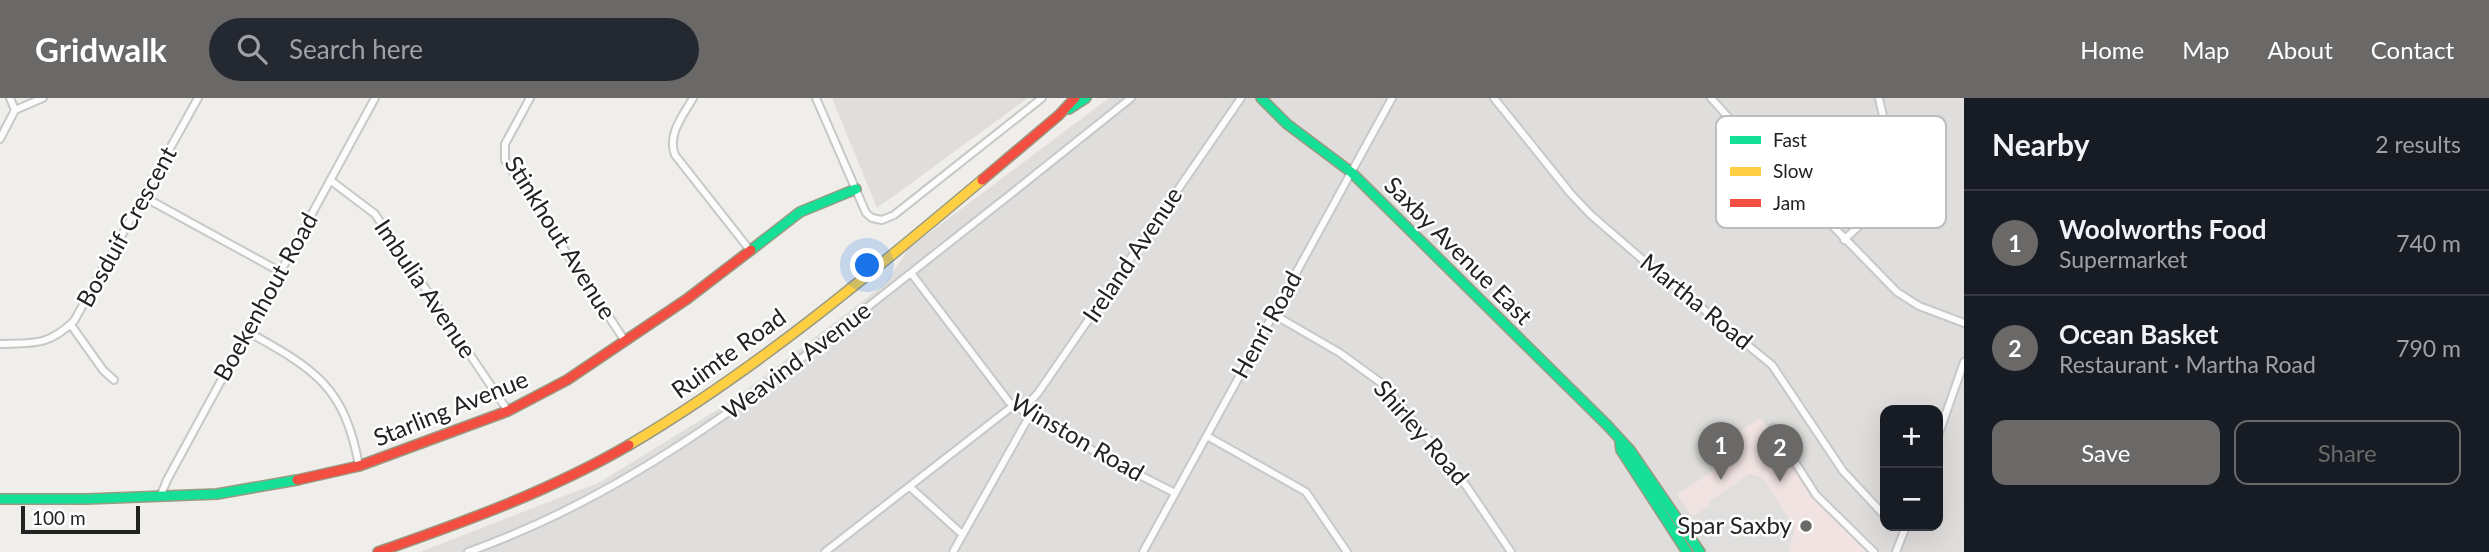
<!DOCTYPE html>
<meta charset="utf-8">
<style>
body{margin:0;font-family:Lato,sans-serif;background:#242831;color:#f1f3f6}
.controls{position:absolute;right:21px;bottom:21px;display:grid;overflow:hidden;border-radius:14px;box-shadow:0 7px 28px #0002}
.controls button{width:63px;height:63px;display:grid;place-items:center;padding:0;border:0;border-bottom:2px solid #363941;background:#171b24;color:#f1f3f6;font:35px sans-serif}
.scale{position:absolute;left:21px;bottom:18px;width:119px;box-sizing:border-box;padding-left:7px;border:4px solid #222;border-top:0;font-size:19px;line-height:24px;white-space:nowrap;color:#222;-webkit-text-stroke:5px #fff;paint-order:stroke}
.you{position:absolute;left:868px;top:168px;width:24px;height:24px;margin:-18px;border:5px solid #fff;border-radius:50%;background:#1a73e8;box-shadow:0 0 0 10px #1a73e833}
.badge{display:grid;place-items:center;width:46px;height:46px;border-radius:50%;background:#6a6968;color:#fff;font-size:23px;font-weight:700}
.pin{position:absolute;translate:-50% -58px;filter:drop-shadow(0 2px 4px #0008)}
.pin::after{content:'';position:absolute;top:37px;width:24px;height:21px;background:inherit;clip-path:polygon(0 0,100% 0,50% 100%)}
.list{margin:0;padding:0;list-style:none}
h2{display:flex;justify-content:space-between;align-items:center;height:91px;margin:0;padding:0 28px;font-size:30px}
h2 small{font-size:23px;font-weight:400;color:#9ea1a6}
.list li{display:grid;grid-template-columns:46px 1fr auto;gap:21px;align-items:center;box-sizing:border-box;height:105px;padding:0 28px;border-top:2px solid #363941}
.list b{display:block;font-size:26px;white-space:nowrap}
.list p{margin:0;font-size:23px;white-space:nowrap;color:#9ea1a6}
.list em{font-size:23px;font-style:normal;color:#9ea1a6}
.actions{display:flex;gap:14px;padding:21px 28px}
.actions a{flex:1;padding:16px 0;border:2px solid #6a6968;border-radius:14px;text-align:center;font-size:24px;color:#6a6968}
.actions .main{background:#6a6968;color:#fff}
.icon{flex:none;width:38px;height:38px;fill:none;stroke:currentColor;stroke-width:2;stroke-linecap:round;stroke-linejoin:round}
.map{position:relative;flex:none;width:1964px;height:454px;overflow:hidden}
header{display:flex;align-items:center;gap:42px;box-sizing:border-box;height:98px;padding:0 35px;background:#6a6968;color:#fff}
header strong{font-size:33px}
nav{display:flex;gap:38px;margin-inline-start:auto;font-size:24px}
.search{width:490px;height:63px;background:#242831;display:flex;align-items:center;gap:18px;box-sizing:border-box;padding:0 24px;border-radius:38px;color:#9ea1a6;font-size:26px}
main{display:flex}
aside{flex:1;background:#171b24}
.map>svg:first-child{display:block}
</style>
<header>
<strong>Gridwalk</strong>
<div class="search"><svg class="icon" aria-label="search" viewBox="0 0 24 24"><circle cx="10" cy="10" r="6"/><path d="M15 15l6 6"/></svg>Search here</div>
<nav><a>Home</a><a>Map</a><a>About</a><a>Contact</a></nav>
</header>
<main>
<div class="map">
<svg width="1964" height="454" viewBox="0 0 1964 454">
<rect width="100%" height="100%" fill="#f0eeeb"/>
<path fill="#dfdedc" fill-rule="evenodd" d="M832 0H1028L877 110Z
M1109 0H1964V454H420L600 384 733 302 885 186 909 150ZM1885 312H1938V428H1885Z"/>
<path fill="#f1e3e1" d="M1761 320 1811 396 1868 454H1788L1795 430 1749 376 1709 404 1710 407 1692 419 1677 397 1737 356 1728 341Z"/>
<path fill="#e0dfde" d="M1749 376 1762 379 1795 430 1788 454H1713L1688 422 1710 407 1709 404Z"/>
<g fill="none" stroke-linecap="round" stroke-linejoin="round">
<defs>
<path id="street" d="M530 0 505 46V62L625 243
M693 0C683 18 667 36 675 57L749 151
M816 0 866 115 872 120 882 122 894 117 1042 0
M1494 0 1571 96 1591 117 1643 162 1772 267 1843 373 1885 418
M1711 0 1746 39 1897 194 1919 208 1964 225
M15 12 43 0
M0 41 15 12 10 0
M330 82 375 116 508 313
M144 99 279 173
M1844 142C1859 127 1881 112 1890 93 1900 74 1883 22 1879 0
M911 175 1009 304 1106 360 1175 395
M1273 216 1340 255 1384 287 1467 389 1511 454
M71 227 103 272 114 282
M248 234C315 271 345 289 359 368
M0 246C34 245 48 248 74 223L198 0
M1022 312 1038 295 1241 0
M1773 330 1816 397 1874 454
M1207 338 1306 394 1347 454
M1938 338 1964 264
M910 389 962 436
M160 399 167 382 375 0
M468 454C620 400 743 307 869 208 957 139 1044 70 1131 0
M825 454 1014 307
M953 454 1030 317
M1143 454 1392 0
M1896 454 1906 428"/>
<path id="fast" d="M1261 0 1287 26 1351 74 1607 327 1630 352 1700 454
M1069 11 1086 0
M751 152 800 114 856 91
M1620 344 1621 352 1687 454
M0 401H87L217 396 297 382"/>
<path id="slow" d="M629 347C756 272 869 177 982 82"/>
<path id="jam" d="M982 82 1059 17 1075 0
M297 382 359 368 508 313 567 282 687 201 751 152
M378 454C464 424 550 393 629 347"/>
</defs>
<use href="#street" stroke="#c9c8c7" stroke-width="10"/>
<use href="#fast" stroke="#999a82" stroke-width="12"/>
<use href="#slow" stroke="#999a82" stroke-width="12"/>
<use href="#jam" stroke="#999a82" stroke-width="12"/>
<use href="#street" stroke="#fdfcfc" stroke-width="6"/>
<use href="#fast" stroke="#16e098" stroke-width="9"/>
<use href="#slow" stroke="#ffcf43" stroke-width="9"/>
<use href="#jam" stroke="#f24e42" stroke-width="9"/>
</g>
<circle fill="#6a6968" stroke="#fff" stroke-width="2.5" cx="1806" cy="428" r="7"/>
<g text-anchor="middle" stroke-width="5" stroke-linejoin="round" paint-order="stroke">
<g font-size="24" fill="#222" stroke="#fff">
<text transform="translate(127 129) rotate(-61)" y="8">Bosduif Crescent</text>
<text transform="translate(560 140) rotate(58)" y="8">Stinkhout Avenue</text>
<text transform="translate(1458 153) rotate(45)" y="8">Saxby Avenue East</text>
<text transform="translate(1133 157) rotate(-56)" y="8">Ireland Avenue</text>
<text transform="translate(425 191) rotate(56)" y="8">Imbulia Avenue</text>
<text transform="translate(266 199) rotate(-61)" y="8">Boekenhout Road</text>
<text transform="translate(1696 204) rotate(39)" y="8">Martha Road</text>
<text transform="translate(1267 227) rotate(-61)" y="8">Henri Road</text>
<text transform="translate(729 256) rotate(-36)" y="8">Ruimte Road</text>
<text transform="translate(797 263) rotate(-37)" y="8">Weavind Avenue</text>
<text transform="translate(451 311) rotate(-22)" y="8">Starling Avenue</text>
<text transform="translate(1421 335) rotate(49)" y="8">Shirley Road</text>
<text transform="translate(1077 340) rotate(30)" y="8">Winston Road</text>
</g>
<g font-size="24" fill="#222" stroke="#fff" text-anchor="end">
<text x="1792" y="436">Spar Saxby</text>
</g>
</g>
<rect x="1716" y="18" width="230" height="112" rx="10" fill="#fff" stroke="#bdbdbd" stroke-width="2"/>
<rect x="1730" y="38" width="31" height="8" fill="#16e098"/>
<rect x="1730" y="69" width="31" height="9" fill="#ffcf43"/>
<rect x="1730" y="101" width="31" height="8" fill="#f24e42"/>
<g font-size="19" fill="#222">
<text x="1773" y="49">Fast</text>
<text x="1773" y="80">Slow</text>
<text x="1773" y="112">Jam</text>
</g>
</svg>
<div class="controls">
<button>+</button>
<button>−</button>
</div>
<div class="scale">100 m</div>
<div class="you"></div>
<div class="pin badge" style="left:1721px;top:382px">1</div>
<div class="pin badge" style="left:1780px;top:384px">2</div>
</div>
<aside>
<h2>Nearby<small>2 results</small></h2>
<ul class="list">
<li><span class="badge">1</span><div><b>Woolworths Food</b><p>Supermarket</p></div><em>740 m</em></li>
<li><span class="badge">2</span><div><b>Ocean Basket</b><p>Restaurant · Martha Road</p></div><em>790 m</em></li>
</ul>
<div class="actions"><a class="main">Save</a><a>Share</a></div>
</aside>
</main>
